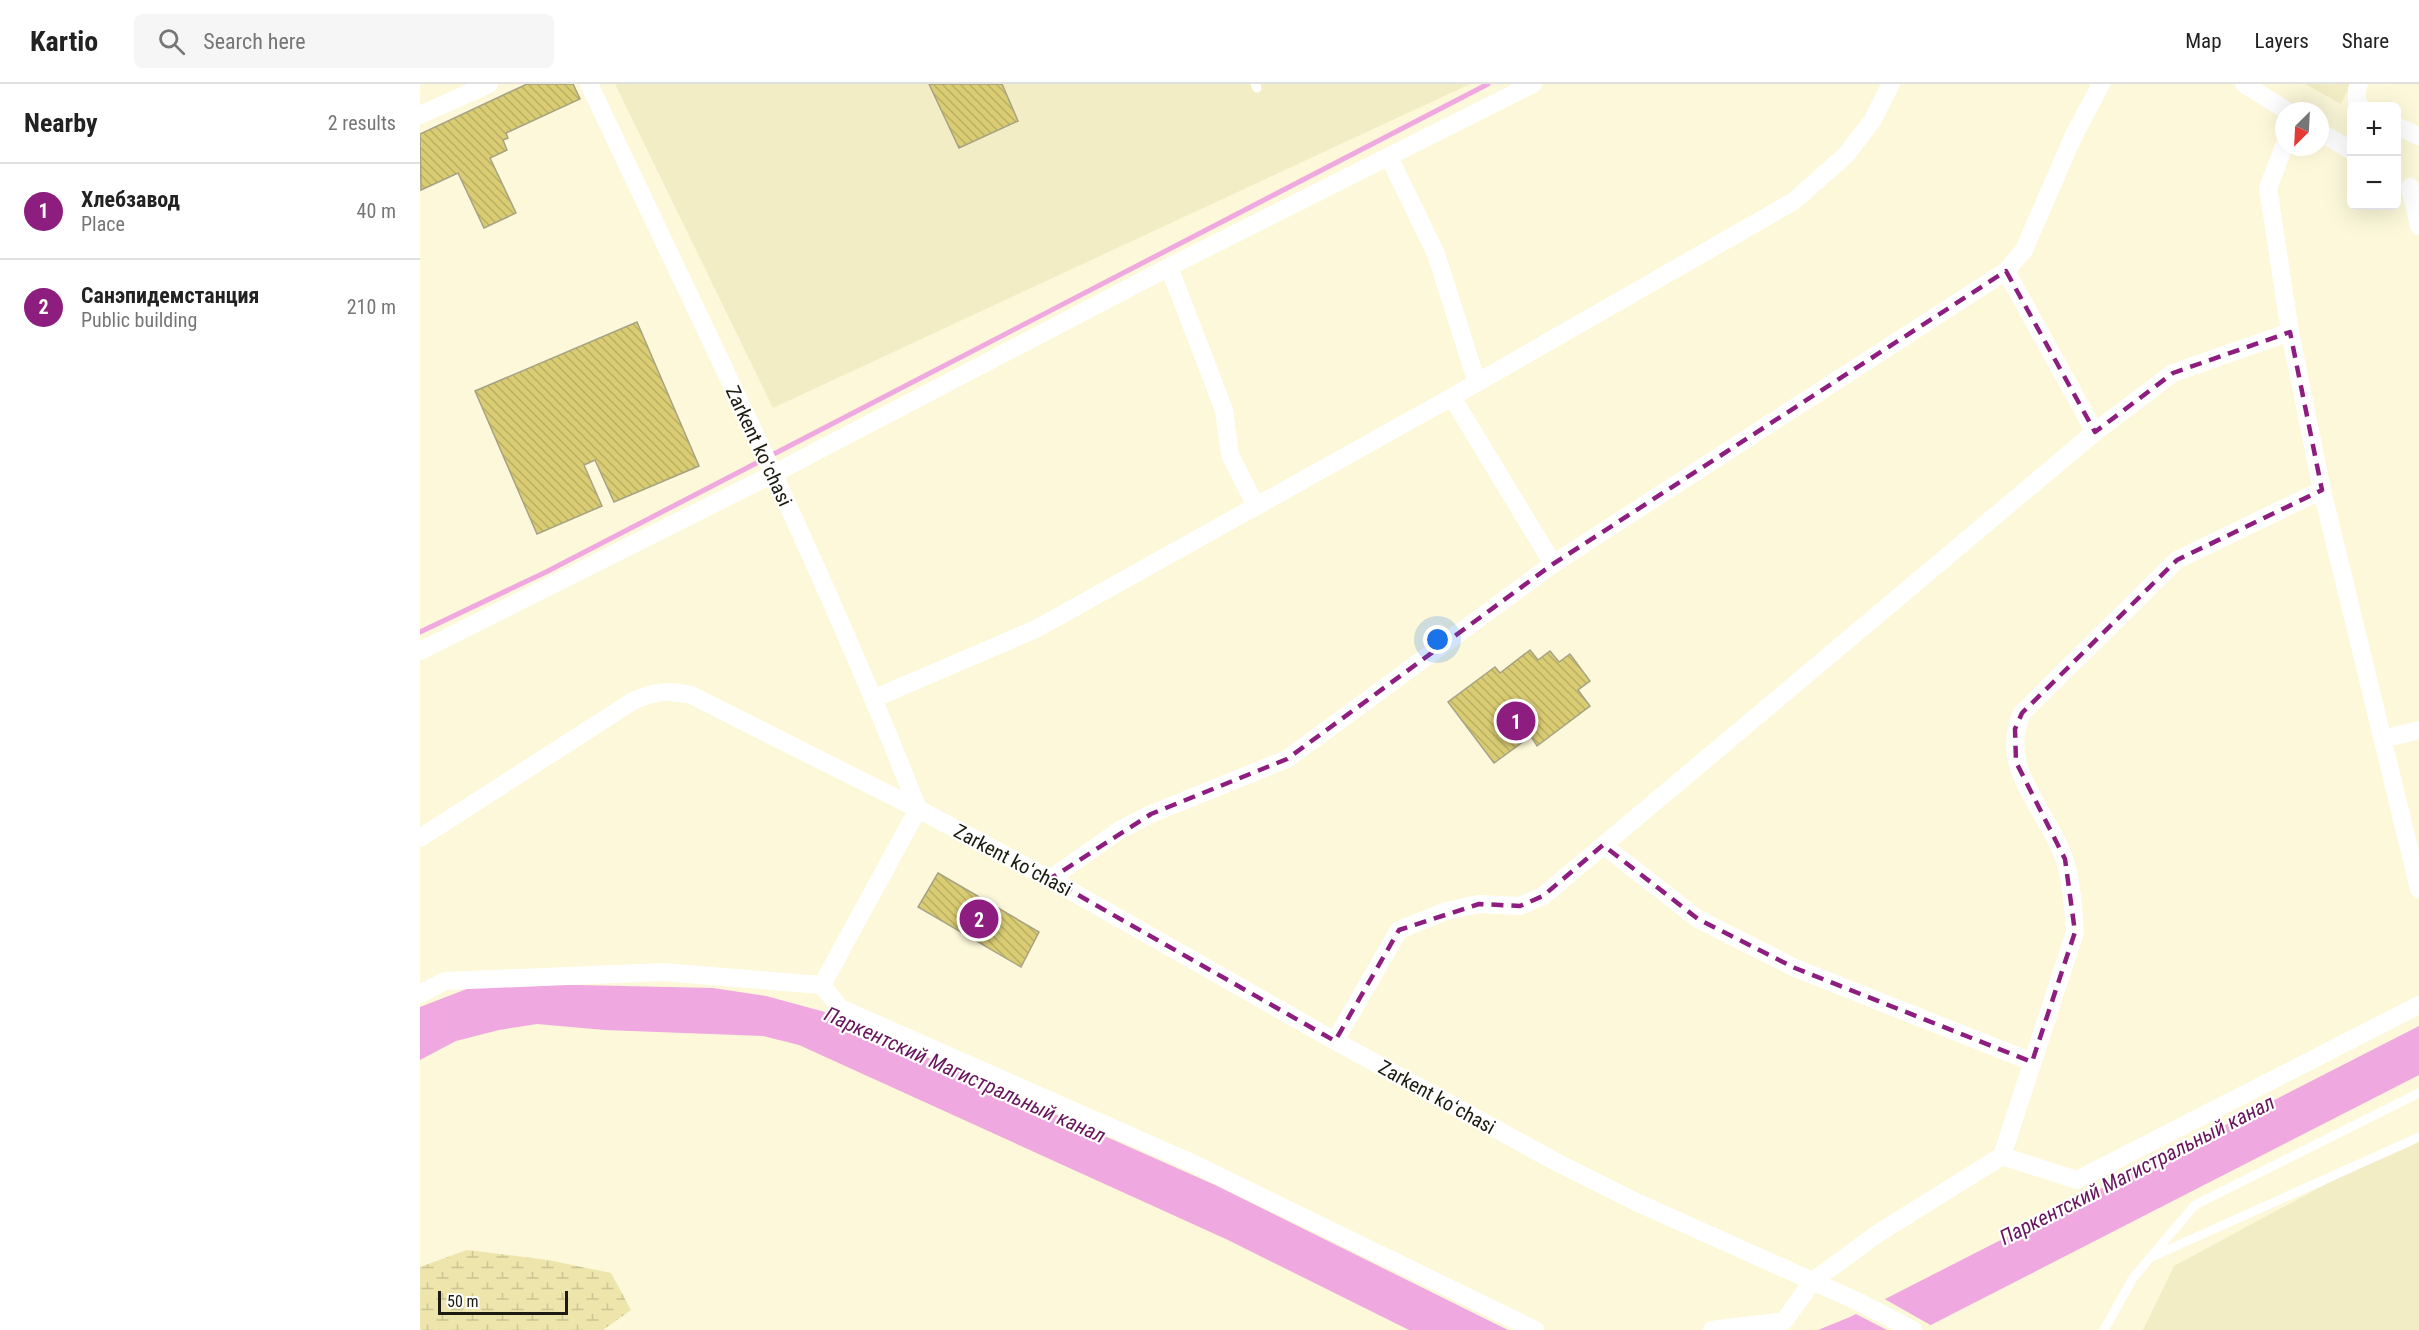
<!DOCTYPE html>
<meta charset="utf-8">
<style>
body{margin:0;font-family:"Roboto Condensed",sans-serif;background:#f6f6f6;color:#222}
.controls{position:absolute;right:18px;top:18px;display:grid;overflow:hidden;border-radius:9px;box-shadow:0 6px 24px #0002}
.controls button{width:54px;height:54px;display:grid;place-items:center;padding:0;border:0;border-bottom:2px solid #e0e0e0;background:#fff;color:#222;font:30px sans-serif}
.compass{position:absolute;left:1855px;top:18px;width:54px;height:54px;border-radius:50%;background:#fff;box-shadow:0 6px 24px #0002;rotate:204deg}
.scale{position:absolute;left:18px;bottom:15px;width:130px;box-sizing:border-box;padding-left:6px;border:3px solid #1c1b0f;border-top:0;font-size:16px;line-height:21px;white-space:nowrap;color:#1c1b0f;-webkit-text-stroke:4px #fff;paint-order:stroke}
.you{position:absolute;left:1018px;top:556px;width:21px;height:21px;margin:-15px;border:4px solid #fff;border-radius:50%;background:#1a73e8;box-shadow:0 0 0 9px #1a73e833}
.badge{display:grid;place-items:center;width:39px;height:39px;border-radius:50%;background:#8d1d7f;color:#fff;font-size:20px;font-weight:700}
.pin{position:absolute;translate:-50% -50%;border:3px solid #fff;box-shadow:0 2px 6px #0006}
.list{margin:0;padding:0;list-style:none}
h2{display:flex;justify-content:space-between;align-items:center;height:78px;margin:0;padding:0 24px;font-size:26px}
h2 small{font-size:20px;font-weight:400;color:#767676}
.list li{display:grid;grid-template-columns:39px 1fr auto;gap:18px;align-items:center;box-sizing:border-box;height:96px;padding:0 24px;border-top:2px solid #e0e0e0}
.list b{display:block;font-size:22px;white-space:nowrap}
.list p{margin:0;font-size:20px;white-space:nowrap;color:#767676}
.list em{font-size:20px;font-style:normal;color:#767676}
.icon{flex:none;width:33px;height:33px;fill:none;stroke:currentColor;stroke-width:2;stroke-linecap:round;stroke-linejoin:round}
.map{position:relative;flex:none;width:1999px;height:1246px;overflow:hidden}
header{display:flex;align-items:center;gap:36px;box-sizing:border-box;height:84px;padding:0 30px;background:#fff;border-bottom:2px solid #e0e0e0}
header strong{font-size:28px}
nav{display:flex;gap:33px;margin-inline-start:auto;font-size:21px}
.search{width:420px;height:54px;background:#f6f6f6;display:flex;align-items:center;gap:15px;box-sizing:border-box;padding:0 21px;border-radius:9px;color:#767676;font-size:22px}
main{display:flex}
aside{flex:1;background:#fff}
.map>svg:first-child{display:block}
</style>
<header>
<strong>Kartio</strong>
<div class="search"><svg class="icon" aria-label="search" viewBox="0 0 24 24"><circle cx="10" cy="10" r="6"/><path d="M15 15l6 6"/></svg>Search here</div>
<nav><a>Map</a><a>Layers</a><a>Share</a></nav>
</header>
<main>
<aside>
<h2>Nearby<small>2 results</small></h2>
<ul class="list">
<li><span class="badge">1</span><div><b>Хлебзавод</b><p>Place</p></div><em>40 m</em></li>
<li><span class="badge">2</span><div><b>Санэпидемстанция</b><p>Public building</p></div><em>210 m</em></li>
</ul>
</aside>
<div class="map">
<svg width="1999" height="1246" viewBox="0 0 1999 1246">
<defs>
<pattern id="wetland-marsh" width="20" height="14" patternUnits="userSpaceOnUse" patternTransform="scale(1.5)"><rect width="20" height="14" fill="#ede5ac"/><path d="M1 5h8M5 5V1M11 12h8M15 12V8" fill="none" stroke="#cbc493"/></pattern>
<pattern id="building-back-hatch" width="6" height="6" patternUnits="userSpaceOnUse" patternTransform="scale(1.5)"><rect width="6" height="6" fill="#d9cc73"/><path d="M-1 5l2 2M0 0l6 6M5-1l2 2" fill="none" stroke="#baaf62"/></pattern>
</defs>
<rect width="100%" height="100%" fill="#fcf8d9"/>
<path fill="#f3edc6" d="M195 0H1050L353 324Z
M1885 0H1931L1921 20Z
M1999 1050V1246H1723L1754 1182Z"/>
<path fill="url(#wetland-marsh)" d="M47 1166 128 1176 191 1189 211 1226 183 1246H0V1183Z"/>
<path fill="#f0a8e1" d="M113 900 293 904 346 912 405 928 795 1101 1088 1246H989L808 1156 379 961 343 952 185 946 117 940 79 946 36 957 0 976V923L57 901Z
M1999 942V991L1501 1246H1398L1430 1233Z"/>
<path fill="#fcf8d9" d="M1461 1213 1514 1243 1507 1246H1467L1432 1228Z"/>
<g fill="none" stroke-linecap="round" stroke-linejoin="round">
<path stroke="#f0a8e1" stroke-width="5" d="M0 548 126 488 1068 0"/>
</g>
<path fill="url(#building-back-hatch)" stroke="#a6a285" stroke-width="1.5" d="M107 0H153L160 15 86 49 88 54 83 56 87 66 70 74 96 129 64 144 38 89 1 106 0 50Z
M509 0H582L598 37 539 64Z
M217 238 279 382 194 418 175 376 164 381 182 422 117 450 55 307Z
M1110 566 1118 576 1130 567 1139 578 1150 570 1170 597 1158 606 1170 622 1117 662 1111 652 1074 679 1028 618 1075 583 1080 589Z
M518 789 619 848 601 883 498 823Z"/>
<g fill="none" stroke-linecap="round" stroke-linejoin="round">
<path stroke="#fff" stroke-width="9" d="M835 0 837 4
M1734 1172 1999 1053
M1684 1246 1713 1194 1775 1121 1999 1009"/>
<path stroke="#fff" stroke-width="18" d="M169 0C282 240 401 478 498 725
M1824 0 1867 27
M1939 0 1937 5V19L1941 22
M0 31 69 0
M1976 42 1999 52
M1900 48 1932 67
M1864 62 1848 104 1870 248 1902 406 1999 805
M969 73 1016 170 1057 299
M1990 103 1999 142
M749 183 804 326 810 371 836 422
M1586 187 1675 348
M1032 313 1133 480
M0 567 353 390 749 183 1113 0
M455 614 616 545 1032 313 1374 117 1426 71 1452 37 1471 0
M1963 655 1999 646
M498 725 402 901 420 924 772 1079 1115 1246
M0 754 213 617C235 607 247 606 271 611L498 725 630 795 915 957 1138 1079 1216 1118 1439 1218 1493 1246
M1183 761 1278 835 1375 884 1612 978
M630 795 700 746 731 730 867 675 1133 480 1586 187 1604 166 1653 53 1681 0
M0 910 25 897 242 888 402 901
M915 957 979 846 1026 827 1059 820 1100 822 1123 812 1675 348 1753 289 1870 248
M1582 1072 1657 1096 1999 921
M1292 1246 1364 1237 1393 1197 1457 1150 1582 1072 1655 848C1653 824 1652 797 1644 774 1627 725 1577 684 1602 629L1757 476 1902 406"/>
</g>
<path fill="none" stroke="#8d1d7f" stroke-width="4.5" stroke-dasharray="12 8" stroke-linejoin="round" d="M1586 187 1675 348 1753 289 1870 248 1902 406 1757 476 1602 629 1595 645 1596 678 1645 775 1655 848 1612 978 1375 884 1278 835 1183 761 1123 812 1100 822 1059 820 979 846 915 957 630 795 731 730 867 675 1133 480Z"/>
<g text-anchor="middle" stroke-width="4.5" stroke-linejoin="round" paint-order="stroke">
<g font-size="20" fill="#1c1b0f" stroke="#fff">
<text transform="translate(339 362) rotate(65)" y="7">Zarkent koʻchasi</text>
<text transform="translate(593 776) rotate(28)" y="7">Zarkent koʻchasi</text>
<text transform="translate(1017 1013) rotate(29)" y="7">Zarkent koʻchasi</text>
</g>
<g font-size="21" font-style="italic" fill="#67155c" stroke="#fff">
<text transform="translate(545 991) rotate(24)" y="7">Паркентский Магистральный канал</text>
<text transform="translate(1717 1086) rotate(-27)" y="7">Паркентский Магистральный канал</text>
</g>
</g>
</svg>
<div class="controls">
<button>+</button>
<button>−</button>
</div>
<svg class="compass" viewBox="-18 -18 36 36"><path d="M0-13l5 13h-10z" fill="#e53935"/><path d="M0 13l5-13h-10z" fill="#767676"/></svg>
<div class="scale">50 m</div>
<div class="you"></div>
<div class="pin badge" style="left:1096px;top:637px">1</div>
<div class="pin badge" style="left:559px;top:835px">2</div>
</div>
</main>
